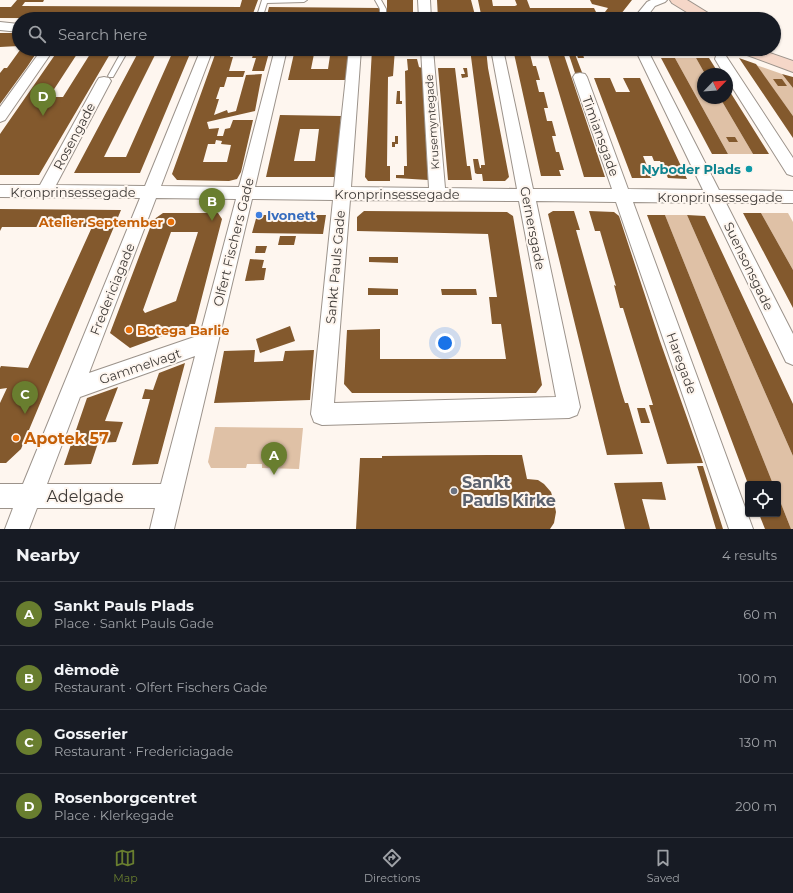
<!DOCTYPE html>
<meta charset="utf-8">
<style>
body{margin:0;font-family:Montserrat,sans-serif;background:#242831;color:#f1f3f6}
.controls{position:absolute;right:12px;bottom:12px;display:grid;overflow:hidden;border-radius:4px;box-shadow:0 1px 3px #0004}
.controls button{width:36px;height:36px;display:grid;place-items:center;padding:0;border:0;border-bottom:1px solid #363941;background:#171b24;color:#f1f3f6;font:20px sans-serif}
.compass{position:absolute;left:697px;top:68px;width:36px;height:36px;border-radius:50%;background:#171b24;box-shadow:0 1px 3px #0004;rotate:65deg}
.you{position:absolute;left:445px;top:343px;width:14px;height:14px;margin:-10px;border:3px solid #fff;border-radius:50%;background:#1a73e8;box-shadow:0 0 0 6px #1a73e833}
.badge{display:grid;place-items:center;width:26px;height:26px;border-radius:50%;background:#697e2f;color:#fff;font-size:13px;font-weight:700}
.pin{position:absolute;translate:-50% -33px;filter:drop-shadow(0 1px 2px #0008)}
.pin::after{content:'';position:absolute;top:21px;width:14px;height:12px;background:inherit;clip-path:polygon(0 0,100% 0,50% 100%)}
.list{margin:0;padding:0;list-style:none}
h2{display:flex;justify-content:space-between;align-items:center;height:52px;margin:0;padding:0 16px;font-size:17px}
h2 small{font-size:13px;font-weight:400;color:#9ea1a6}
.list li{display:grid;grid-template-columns:26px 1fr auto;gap:12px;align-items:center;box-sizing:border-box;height:64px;padding:0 16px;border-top:1px solid #363941}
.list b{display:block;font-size:15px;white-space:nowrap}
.list p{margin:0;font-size:13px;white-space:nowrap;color:#9ea1a6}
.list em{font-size:13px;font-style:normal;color:#9ea1a6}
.icon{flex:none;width:22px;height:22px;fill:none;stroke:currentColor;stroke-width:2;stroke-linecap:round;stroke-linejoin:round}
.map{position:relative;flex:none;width:793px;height:529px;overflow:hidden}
.search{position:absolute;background:#171b24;box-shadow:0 1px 3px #0004;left:12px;right:12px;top:12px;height:44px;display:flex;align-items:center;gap:10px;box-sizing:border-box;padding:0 14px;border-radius:22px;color:#9ea1a6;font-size:15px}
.sheet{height:308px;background:#171b24}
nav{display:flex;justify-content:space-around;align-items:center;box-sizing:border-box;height:56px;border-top:1px solid #363941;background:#171b24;font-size:11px;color:#9ea1a6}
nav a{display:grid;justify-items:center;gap:2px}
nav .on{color:#697e2f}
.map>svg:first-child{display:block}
</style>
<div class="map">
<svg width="793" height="529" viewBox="0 0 793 529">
<rect width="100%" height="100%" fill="#fef6ef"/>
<path fill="#dfc1a6" d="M675 58H696L705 74H703V98H720L753 154H728Z
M756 65 782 74 793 88V116Z
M761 213H788L793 222V270Z
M665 215H687L793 456V529H791L778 496V484H773Z
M215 427 303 428 299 469 262 468V464H247L246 468H211L208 462Z"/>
<path fill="#83592d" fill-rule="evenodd" d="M17 0H44L43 2H25L22 6 240 7 242 0H258L251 19 0 18V7H11Z
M387 0H413V18L392 17 393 14H387Z
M437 0H471L476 19H438Z
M478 0H492L493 6H515L517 5 515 0H527L530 8H594L596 12H605L608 8 592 4 590 0H632L617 19H482Z
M269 7 380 8 379 19H266Z
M0 33H19V46L0 47Z
M39 49 27 67 0 104V73L4 68H7L20 50Z
M59 49H113L39 175H0V134ZM79 51H92L63 97H49Z
M140 49H158L104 157H126L174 49H192L140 173H74Z
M217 49H233L230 57H233L229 71H245L243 77H227L224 87H220L216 99H219L214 115 227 110 228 113 236 111 246 75 262 74 255 111 207 122 209 129 219 128 217 136H223L225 129 230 128 233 120H253L241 172 237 179 229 181 177 180 172 174ZM216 140 222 141 221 144 231 145 227 162H203L208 144H215Z
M259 49H270L264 71H252L256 58H252L254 52H257Z
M295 49H315L311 69H328L331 49H349L346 80H288Z
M372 49H395L393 76 388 77 387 166H390V181H368L365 177Z
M402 49H416L417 54H402Z
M441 49H458L460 54 442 55Z
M470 49H486L488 68 509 177 505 181H483L482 174H477L475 173 473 159H478L480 168H481V165H485Z
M513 49H530L532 54H530L533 66H536L540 80H536L539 92H544L548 108H544L547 121H552L556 136H552L556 152H559L564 170H559L561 176H541Z
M546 49H562L605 177H584Z
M567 49H573L583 75 576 76Z
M575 50 582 51 584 58H578Z
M661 58H675L728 154H712Z
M696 58H709L719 74H705Z
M739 58 756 64 793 116V138Z
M407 59H417L419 67 422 68 428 180 396 178V175H404V166H407L405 71 408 70Z
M438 68H455L467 166H470L472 180H448Z
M463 68H467L468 77 462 78 461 74H465Z
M782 74 793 77V88Z
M594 78H610L616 92H630L623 78H640L687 179 668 178 660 161H654L652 156H643L652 178H632Z
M773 79H782L787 86H778Z
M727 87 769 154H753L720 98H727Z
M397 91H400V101H402V104H396Z
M280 115 341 116 336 177H266ZM300 129H319L315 161H294Z
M395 136H398V144H395V147H392V142H395Z
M726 137H735L738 142H729Z
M0 209 121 210 21 449 6 463H0V403L7 388 0 389V368L1 366 28 368 92 227H2L0 231Z
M364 211 507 212 513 216 542 385 536 393H352L344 384 347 330 380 329V359H506L501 324H492L489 297H497L488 234 357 231V217Z
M553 211H574L580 230H576L621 390 625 403H628L643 454 607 455 548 214Z
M589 211 614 212 619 216 660 341 703 463 667 464 649 405H653L623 308H620L614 285 616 286 600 231H595Z
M163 213H218L222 219 195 324 130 348 110 333 153 220ZM171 232H198L176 301 145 313 143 310Z
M743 213H761L793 270V308Z
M257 215H326L323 234 252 233Z
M647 215H665L773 484H748Z
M687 215 705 216 793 404V456Z
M280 236H296L294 245H278Z
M256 246H267L265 253H255Z
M369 257H398V263L369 262Z
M250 259 264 260 262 268H266L264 280 245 281Z
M368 288 398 289V295H368Z
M441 289H476L477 295H442Z
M290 326 295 341 260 353 256 339Z
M255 350 254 362 283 361 285 351 314 350 310 400 214 403 224 351Z
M185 363 158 464 132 465 150 399H142L145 389 153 390 159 373Z
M118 387 105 421 123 422 116 442 98 443 91 464 64 465 87 398Z
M637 408H645L650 423H641Z
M487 455H522L527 479 538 480 544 484 551 492 554 502 556 512 554 523 550 529H356L360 458H382V456Z
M697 466H703L723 529H716Z
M662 482 666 500 642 499 650 529H625L614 483Z
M778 496 791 529H765L759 514H778Z"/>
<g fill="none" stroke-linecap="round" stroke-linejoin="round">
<defs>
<path id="lane" d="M262 0H307L304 2 267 3 262 19H256Z
M375 0H381L386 9V19H380V9Z
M123 49H129L113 77H109L108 76Z"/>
<path id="street" d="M418 0H430L431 19H419Z
M651 0H667L665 2 655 6 645 19H633L647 2Z
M0 22 19 24V32L0 30Z
M42 49H54L5 120 0 122V107Z
M201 49H213L161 186 239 187 275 49H287L255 187H334L349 49H361L351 187 429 188 421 49H433L445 188 517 189 491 49H503L533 189H612L573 77 575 74 580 73 585 74 587 77 628 189 703 190 635 49H647L719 190 793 191V203H726L793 334V365L786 362 709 203 633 202 753 529H729L616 202 536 201 580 407 577 415 569 418 322 425 314 422 311 414 333 200 252 199 174 529H150L155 508H37L29 529H5L13 508H0V484H23L140 198 0 197V185H40L97 81 99 78 104 77 109 78 111 81 56 185 145 186ZM156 198 236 199 200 335 89 373ZM350 200 519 201 556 397 334 403ZM195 356 161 484H47L80 397Z
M721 55 726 56 793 158V176L787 174 727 79V74H724L715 59 716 56Z"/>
<path id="secondary" d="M670 0H687L713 16 715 19H698L672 3Z
M736 49H758L793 61V72L739 52Z"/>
</defs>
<use href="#lane" stroke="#9c938b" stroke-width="2"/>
<use href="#street" stroke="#9c938b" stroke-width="2"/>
<use href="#secondary" stroke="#9c938b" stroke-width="2"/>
<use href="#lane" fill="#fff" fill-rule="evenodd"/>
<use href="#street" fill="#fff" fill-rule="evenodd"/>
<use href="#secondary" fill="#f5d7c8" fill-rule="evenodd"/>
</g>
<circle fill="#0f9aa8" stroke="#fef6ef" stroke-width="1.5" cx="749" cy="169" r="4"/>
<circle fill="#3f7fe0" stroke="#fef6ef" stroke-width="1.5" cx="259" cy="215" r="4"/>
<g fill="#e8710a" stroke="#fef6ef" stroke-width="1.5">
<circle cx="171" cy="222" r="4"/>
<circle cx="129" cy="330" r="4"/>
<circle cx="16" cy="438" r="4"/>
</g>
<circle fill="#6b7280" stroke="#fef6ef" stroke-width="1.5" cx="454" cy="491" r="4"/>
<g text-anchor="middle" stroke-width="4" stroke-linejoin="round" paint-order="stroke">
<g font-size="11" fill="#3e3a37" stroke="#fef6ef">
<text transform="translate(432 122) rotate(-94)" y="4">Krusemyntegade</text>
</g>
<g font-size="13" fill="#3e3a37" stroke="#fef6ef">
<text transform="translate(74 136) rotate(-62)" y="5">Rosengade</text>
<text transform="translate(601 136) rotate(70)" y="5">Timiansgade</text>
<text x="73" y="197">Kronprinsessegade</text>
<text x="397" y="199">Kronprinsessegade</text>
<text x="720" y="202">Kronprinsessegade</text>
<text transform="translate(533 228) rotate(79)" y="5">Gernersgade</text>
<text transform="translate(233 242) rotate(-76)" y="5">Olfert Fischers Gade</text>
<text transform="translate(749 266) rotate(64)" y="5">Suensonsgade</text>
<text transform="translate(335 267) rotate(-85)" y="5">Sankt Pauls Gade</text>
<text transform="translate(112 289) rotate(-68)" y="5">Fredericiagade</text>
<text transform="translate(682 363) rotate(70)" y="5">Haregade</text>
<text transform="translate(140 366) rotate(-19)" y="5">Gammelvagt</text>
</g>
<g font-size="13" font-weight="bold" fill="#0d838f" stroke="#fef6ef" text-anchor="end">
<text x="741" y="174">Nyboder Plads</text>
</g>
<g font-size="13" font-weight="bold" fill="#366cbe" stroke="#fef6ef" text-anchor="start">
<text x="267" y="220">Ivonett</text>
</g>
<g font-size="13" font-weight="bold" fill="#c56008" stroke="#fef6ef" text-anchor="end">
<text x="163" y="227">Atelier September</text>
<text x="137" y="335" text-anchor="start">Botega Barlie</text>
</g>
<g font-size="16" font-weight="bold" fill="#c56008" stroke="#fef6ef" text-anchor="start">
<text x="24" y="444">Apotek 57</text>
</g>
<g font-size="16" font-weight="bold" fill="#5b616d" stroke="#fef6ef" text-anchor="start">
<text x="462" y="488">Sankt<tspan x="462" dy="18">Pauls Kirke</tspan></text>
</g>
<g font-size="16" fill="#3e3a37" stroke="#fef6ef">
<text x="85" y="502">Adelgade</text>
</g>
</g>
</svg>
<div class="controls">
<button><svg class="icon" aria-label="locate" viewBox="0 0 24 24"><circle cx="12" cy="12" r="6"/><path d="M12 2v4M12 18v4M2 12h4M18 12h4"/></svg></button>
</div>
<svg class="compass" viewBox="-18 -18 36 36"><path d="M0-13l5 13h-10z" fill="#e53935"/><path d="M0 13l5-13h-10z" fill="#9ea1a6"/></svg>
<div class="you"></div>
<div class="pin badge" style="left:274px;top:475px">A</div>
<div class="pin badge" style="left:212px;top:221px">B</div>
<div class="pin badge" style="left:25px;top:414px">C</div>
<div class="pin badge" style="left:43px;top:116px">D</div>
<div class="search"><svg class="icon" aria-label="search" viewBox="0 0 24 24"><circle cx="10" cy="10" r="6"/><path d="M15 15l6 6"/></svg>Search here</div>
</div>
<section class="sheet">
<h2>Nearby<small>4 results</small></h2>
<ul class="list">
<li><span class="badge">A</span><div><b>Sankt Pauls Plads</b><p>Place · Sankt Pauls Gade</p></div><em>60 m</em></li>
<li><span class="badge">B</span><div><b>dèmodè</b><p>Restaurant · Olfert Fischers Gade</p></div><em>100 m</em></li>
<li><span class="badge">C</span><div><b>Gosserier</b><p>Restaurant · Fredericiagade</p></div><em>130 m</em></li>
<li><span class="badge">D</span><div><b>Rosenborgcentret</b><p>Place · Klerkegade</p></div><em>200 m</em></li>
</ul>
</section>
<nav>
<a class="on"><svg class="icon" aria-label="map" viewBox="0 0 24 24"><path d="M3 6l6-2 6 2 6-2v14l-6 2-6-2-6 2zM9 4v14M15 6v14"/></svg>Map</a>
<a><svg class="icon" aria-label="directions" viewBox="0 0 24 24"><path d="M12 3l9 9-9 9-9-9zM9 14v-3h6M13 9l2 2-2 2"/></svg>Directions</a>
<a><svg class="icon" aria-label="saved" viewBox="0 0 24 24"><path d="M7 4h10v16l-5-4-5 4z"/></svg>Saved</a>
</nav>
